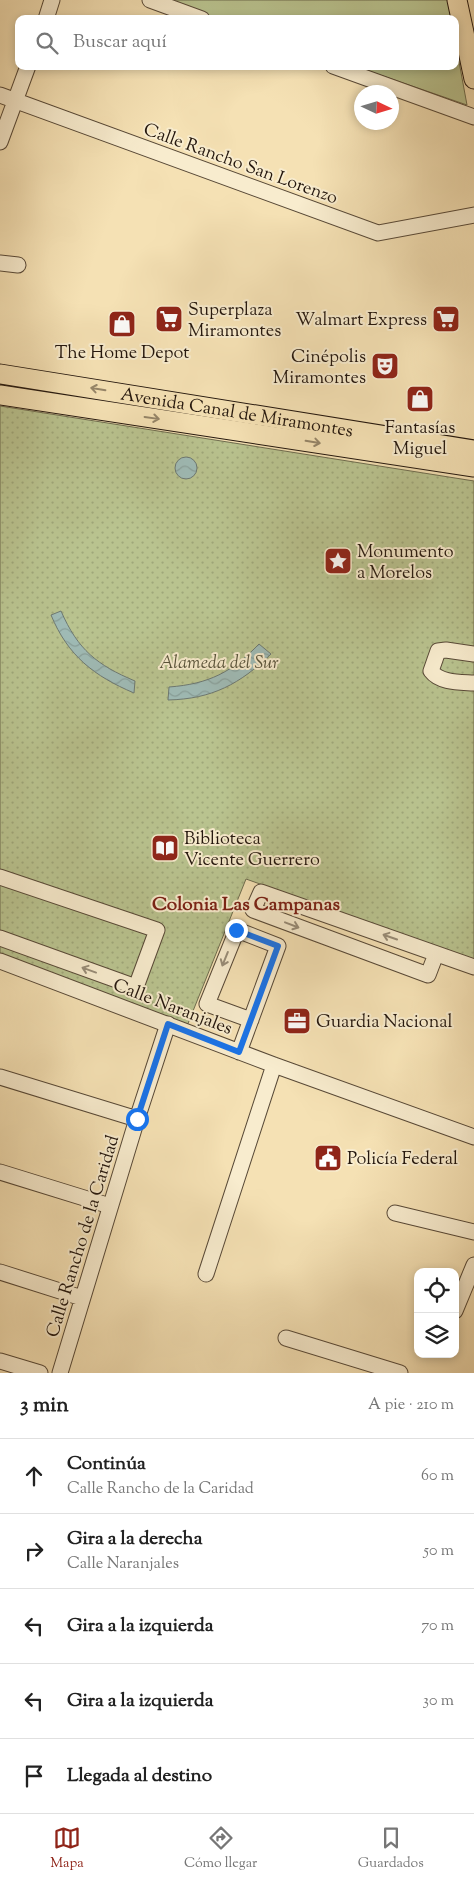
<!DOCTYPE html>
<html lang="es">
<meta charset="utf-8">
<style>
body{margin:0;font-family:"Sorts Mill Goudy",serif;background:#f2f2f2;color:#222}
.controls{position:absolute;right:15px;bottom:15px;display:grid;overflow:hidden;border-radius:10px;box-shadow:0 2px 8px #0003}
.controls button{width:45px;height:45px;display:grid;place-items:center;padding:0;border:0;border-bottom:1px solid #e0e0e0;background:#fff;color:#222;font:25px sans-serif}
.compass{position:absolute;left:354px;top:85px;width:45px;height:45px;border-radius:50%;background:#fff;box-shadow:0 2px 8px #0003;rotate:94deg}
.stop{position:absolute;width:15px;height:15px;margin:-11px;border:4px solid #1a73e8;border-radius:50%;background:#fff}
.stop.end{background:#1a73e8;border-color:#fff;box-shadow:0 1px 5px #0008}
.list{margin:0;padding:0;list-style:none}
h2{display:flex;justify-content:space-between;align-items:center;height:65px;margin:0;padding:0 20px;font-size:21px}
h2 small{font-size:16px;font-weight:400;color:#767676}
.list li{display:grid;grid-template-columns:32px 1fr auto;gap:15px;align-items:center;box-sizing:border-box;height:75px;padding:0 20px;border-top:1px solid #e0e0e0}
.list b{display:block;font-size:19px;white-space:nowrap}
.list p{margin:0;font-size:16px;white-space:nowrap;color:#767676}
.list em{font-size:16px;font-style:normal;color:#767676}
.icon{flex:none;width:28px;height:28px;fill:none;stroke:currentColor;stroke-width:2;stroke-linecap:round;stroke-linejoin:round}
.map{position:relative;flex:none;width:474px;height:1373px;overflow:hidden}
.search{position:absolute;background:#fff;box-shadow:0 2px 8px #0003;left:15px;right:15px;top:15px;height:55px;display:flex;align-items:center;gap:12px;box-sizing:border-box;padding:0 18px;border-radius:10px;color:#767676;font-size:19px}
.sheet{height:440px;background:#fff}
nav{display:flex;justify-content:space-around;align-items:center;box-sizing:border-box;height:70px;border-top:1px solid #e0e0e0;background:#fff;font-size:14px;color:#767676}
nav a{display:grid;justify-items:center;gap:2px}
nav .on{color:#8f2418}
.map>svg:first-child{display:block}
</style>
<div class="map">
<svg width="474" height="1373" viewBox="0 0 474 1373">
<defs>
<pattern id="park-dots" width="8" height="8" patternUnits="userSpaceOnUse" patternTransform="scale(1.25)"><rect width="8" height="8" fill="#b9c38f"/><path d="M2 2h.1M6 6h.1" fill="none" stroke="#9fa77a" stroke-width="1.8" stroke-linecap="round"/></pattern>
<pattern id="water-waves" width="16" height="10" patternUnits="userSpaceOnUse" patternTransform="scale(1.25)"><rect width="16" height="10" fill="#9fbbb6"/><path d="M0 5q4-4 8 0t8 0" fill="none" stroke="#89a09b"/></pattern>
</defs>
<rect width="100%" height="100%" fill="#f5e1b4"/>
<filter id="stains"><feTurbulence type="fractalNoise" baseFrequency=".004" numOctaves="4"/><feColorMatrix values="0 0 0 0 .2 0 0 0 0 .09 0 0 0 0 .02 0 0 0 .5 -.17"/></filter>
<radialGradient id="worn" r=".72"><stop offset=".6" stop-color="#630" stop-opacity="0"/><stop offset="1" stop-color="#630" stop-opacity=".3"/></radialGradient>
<path fill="#b9c38f" stroke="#6e6c4e" d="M162 0H448L451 19H216Z
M455 40 467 105 354 66H455Z"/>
<path fill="url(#park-dots)" stroke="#6e6c4e" d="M0 406 474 481V960L246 879 187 1026 0 955Z"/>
<path fill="url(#water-waves)" stroke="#6d7972" d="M175 468a11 11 0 1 1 22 0a11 11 0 1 1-22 0Z
M61 611C78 650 97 665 135 681L134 693C94 676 68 656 51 615Z
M259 644 271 654C240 684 212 699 168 700L169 687C209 684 232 672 259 644Z"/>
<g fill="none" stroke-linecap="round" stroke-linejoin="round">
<defs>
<path id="minor" d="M150 0 202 19
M46 19 52 0
M333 66 474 117
M0 95 378 233 474 215
M0 142 28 66
M0 263 18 265
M474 654 446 650 438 651 431 671C440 683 460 682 474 683
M0 877 157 930 136 987 0 938
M436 954 428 975 253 910 261 892 474 967
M0 961 274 1065 474 1137
M239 1052 278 946 237 930 207 1004 251 1020
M0 1077 137 1119
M0 1172 110 1206
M395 1213 474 1232
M0 1272 82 1298
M206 1274 274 1065
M455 1311 474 1265
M286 1338 400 1373
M0 1361 40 1373
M60 1373 137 1119 168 1024"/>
<g id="major">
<path d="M457 0 474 79"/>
<path id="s1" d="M0 374 474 450"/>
<path d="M0 395 474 467"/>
</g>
</defs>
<use href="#minor" stroke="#584937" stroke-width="17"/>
<use href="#major" stroke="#23160d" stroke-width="21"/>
<use href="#minor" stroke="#f8ecce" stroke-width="15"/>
<use href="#major" stroke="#f5e1b4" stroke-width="19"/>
</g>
<defs><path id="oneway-shaft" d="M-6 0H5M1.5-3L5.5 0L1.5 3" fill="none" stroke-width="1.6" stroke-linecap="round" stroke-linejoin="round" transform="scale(1.25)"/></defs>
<g stroke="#968669">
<use href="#oneway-shaft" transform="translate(98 389) rotate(-171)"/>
<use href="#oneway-shaft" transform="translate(152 418) rotate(8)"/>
<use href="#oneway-shaft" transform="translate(313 442) rotate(9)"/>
</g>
<g stroke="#988c77">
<use href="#oneway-shaft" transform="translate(292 925) rotate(21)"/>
<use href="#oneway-shaft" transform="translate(390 937) rotate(-161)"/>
<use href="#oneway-shaft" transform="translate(225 959) rotate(112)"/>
<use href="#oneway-shaft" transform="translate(89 970) rotate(-160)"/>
</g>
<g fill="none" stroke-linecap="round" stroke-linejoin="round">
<path stroke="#1a73e8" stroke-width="6" d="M137 1119 168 1024 239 1052 278 946 236 930"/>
</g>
<defs>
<symbol id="supermarket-square" viewBox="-11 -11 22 22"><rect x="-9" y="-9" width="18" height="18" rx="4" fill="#8f2418" stroke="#f8ecce"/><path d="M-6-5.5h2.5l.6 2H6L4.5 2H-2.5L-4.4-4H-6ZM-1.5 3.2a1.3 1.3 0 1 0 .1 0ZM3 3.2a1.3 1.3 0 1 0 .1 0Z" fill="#fff"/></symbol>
<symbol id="shop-square" viewBox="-11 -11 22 22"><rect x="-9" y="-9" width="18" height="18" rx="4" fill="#8f2418" stroke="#f8ecce"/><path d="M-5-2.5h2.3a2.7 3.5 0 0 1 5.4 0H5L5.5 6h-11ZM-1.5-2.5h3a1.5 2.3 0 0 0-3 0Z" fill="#fff"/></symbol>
<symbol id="theatre-square" viewBox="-11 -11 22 22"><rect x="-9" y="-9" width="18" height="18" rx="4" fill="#8f2418" stroke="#f8ecce"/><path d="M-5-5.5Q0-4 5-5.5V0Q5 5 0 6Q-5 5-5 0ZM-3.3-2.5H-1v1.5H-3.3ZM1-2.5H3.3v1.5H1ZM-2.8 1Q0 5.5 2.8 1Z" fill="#fff"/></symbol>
<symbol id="sight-square" viewBox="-11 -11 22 22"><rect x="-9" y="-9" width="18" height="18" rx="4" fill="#8f2418" stroke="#f8ecce"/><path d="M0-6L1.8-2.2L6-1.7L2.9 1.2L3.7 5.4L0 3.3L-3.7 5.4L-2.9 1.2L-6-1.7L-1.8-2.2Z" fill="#fff"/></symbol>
<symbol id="library-square" viewBox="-11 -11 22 22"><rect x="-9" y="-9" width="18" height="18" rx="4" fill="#8f2418" stroke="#f8ecce"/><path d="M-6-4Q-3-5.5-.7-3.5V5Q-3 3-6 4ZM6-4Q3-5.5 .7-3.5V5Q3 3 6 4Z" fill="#fff"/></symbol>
<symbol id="office-square" viewBox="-11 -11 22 22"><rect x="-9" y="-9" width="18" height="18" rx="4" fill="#8f2418" stroke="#f8ecce"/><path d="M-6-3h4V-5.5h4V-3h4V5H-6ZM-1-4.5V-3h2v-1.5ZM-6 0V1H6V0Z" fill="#fff"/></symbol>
<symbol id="civic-square" viewBox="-11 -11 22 22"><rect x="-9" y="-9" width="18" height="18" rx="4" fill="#8f2418" stroke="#f8ecce"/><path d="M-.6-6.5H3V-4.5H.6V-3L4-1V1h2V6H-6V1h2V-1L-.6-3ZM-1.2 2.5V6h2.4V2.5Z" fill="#fff"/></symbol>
</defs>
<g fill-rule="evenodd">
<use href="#supermarket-square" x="153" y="303" width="32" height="32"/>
<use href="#supermarket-square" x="430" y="303" width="32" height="32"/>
<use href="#shop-square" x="106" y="308" width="32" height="32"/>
<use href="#theatre-square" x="369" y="350" width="32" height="32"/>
<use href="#shop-square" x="404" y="383" width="32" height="32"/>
<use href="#sight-square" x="322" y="545" width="32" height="32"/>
<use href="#library-square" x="149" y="832" width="32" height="32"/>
<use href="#office-square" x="281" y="1005" width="32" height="32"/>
<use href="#civic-square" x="312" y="1142" width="32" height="32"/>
</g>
<g text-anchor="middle" stroke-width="4" stroke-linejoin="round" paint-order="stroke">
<g font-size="18" fill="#23160d" stroke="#f8ecce">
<text transform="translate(241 163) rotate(20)" y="6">Calle Rancho San Lorenzo</text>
<text dy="6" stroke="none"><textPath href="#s1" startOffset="240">Avenida Canal de Miramontes</textPath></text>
<text transform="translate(173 1006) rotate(21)" y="6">Calle Naranjales</text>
<text transform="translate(82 1236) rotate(-73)" y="6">Calle Rancho de la Caridad</text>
</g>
<g font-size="18" fill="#23160d" stroke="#f8ecce" text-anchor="start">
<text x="188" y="315">Superplaza<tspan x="188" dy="21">Miramontes</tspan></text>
<text x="427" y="325" text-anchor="end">Walmart Express</text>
<text x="122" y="358" text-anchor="middle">The Home Depot</text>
<text x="366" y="362" text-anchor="end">Cinépolis<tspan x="366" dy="21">Miramontes</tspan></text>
<text x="420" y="433" text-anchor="middle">Fantasías<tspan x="420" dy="21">Miguel</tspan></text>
<text x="357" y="557">Monumento<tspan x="357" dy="21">a Morelos</tspan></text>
<text x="184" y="844">Biblioteca<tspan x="184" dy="21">Vicente Guerrero</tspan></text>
<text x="316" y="1027">Guardia Nacional</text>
<text x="347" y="1164">Policía Federal</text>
</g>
<g font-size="18" font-style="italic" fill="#58533a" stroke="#f8ecce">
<text x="219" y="668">Alameda del Sur</text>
</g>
<g font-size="19" font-weight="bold" fill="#7a1f14" stroke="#f8ecce">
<text x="246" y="910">Colonia Las Campanas</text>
</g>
</g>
<rect width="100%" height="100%" filter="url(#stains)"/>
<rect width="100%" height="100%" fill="url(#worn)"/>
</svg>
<div class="controls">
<button><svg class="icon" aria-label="locate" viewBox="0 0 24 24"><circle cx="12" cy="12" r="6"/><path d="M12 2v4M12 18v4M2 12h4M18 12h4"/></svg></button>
<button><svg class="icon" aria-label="layers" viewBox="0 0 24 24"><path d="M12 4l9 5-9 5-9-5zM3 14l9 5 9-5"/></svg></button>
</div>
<svg class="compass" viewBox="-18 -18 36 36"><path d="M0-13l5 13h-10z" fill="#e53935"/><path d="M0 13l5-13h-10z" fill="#767676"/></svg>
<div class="stop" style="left:137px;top:1119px"></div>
<div class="stop end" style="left:236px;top:930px"></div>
<div class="search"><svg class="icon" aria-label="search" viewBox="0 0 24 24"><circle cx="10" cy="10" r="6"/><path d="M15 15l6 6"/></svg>Buscar aquí</div>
</div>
<section class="sheet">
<h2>3 min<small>A pie · 210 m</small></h2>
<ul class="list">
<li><svg class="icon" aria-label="ahead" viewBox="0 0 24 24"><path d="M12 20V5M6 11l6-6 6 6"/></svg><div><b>Continúa</b><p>Calle Rancho de la Caridad</p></div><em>60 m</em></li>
<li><svg class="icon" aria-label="right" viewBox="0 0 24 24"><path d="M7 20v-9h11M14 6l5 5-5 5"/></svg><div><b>Gira a la derecha</b><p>Calle Naranjales</p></div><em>50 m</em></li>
<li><svg class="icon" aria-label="left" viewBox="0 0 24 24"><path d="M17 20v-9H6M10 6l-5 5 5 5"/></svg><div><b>Gira a la izquierda</b></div><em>70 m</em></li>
<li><svg class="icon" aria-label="left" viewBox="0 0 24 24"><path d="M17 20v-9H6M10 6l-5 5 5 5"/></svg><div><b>Gira a la izquierda</b></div><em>30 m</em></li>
<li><svg class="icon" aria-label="arrive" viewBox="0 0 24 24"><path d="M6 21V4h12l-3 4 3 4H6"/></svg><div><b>Llegada al destino</b></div></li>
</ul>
</section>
<nav>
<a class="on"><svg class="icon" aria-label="map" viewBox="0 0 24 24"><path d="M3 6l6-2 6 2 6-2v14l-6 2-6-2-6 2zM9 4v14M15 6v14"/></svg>Mapa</a>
<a><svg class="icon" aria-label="directions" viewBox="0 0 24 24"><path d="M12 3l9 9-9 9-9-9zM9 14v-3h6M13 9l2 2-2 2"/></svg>Cómo llegar</a>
<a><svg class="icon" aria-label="saved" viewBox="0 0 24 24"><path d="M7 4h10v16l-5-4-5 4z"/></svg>Guardados</a>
</nav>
